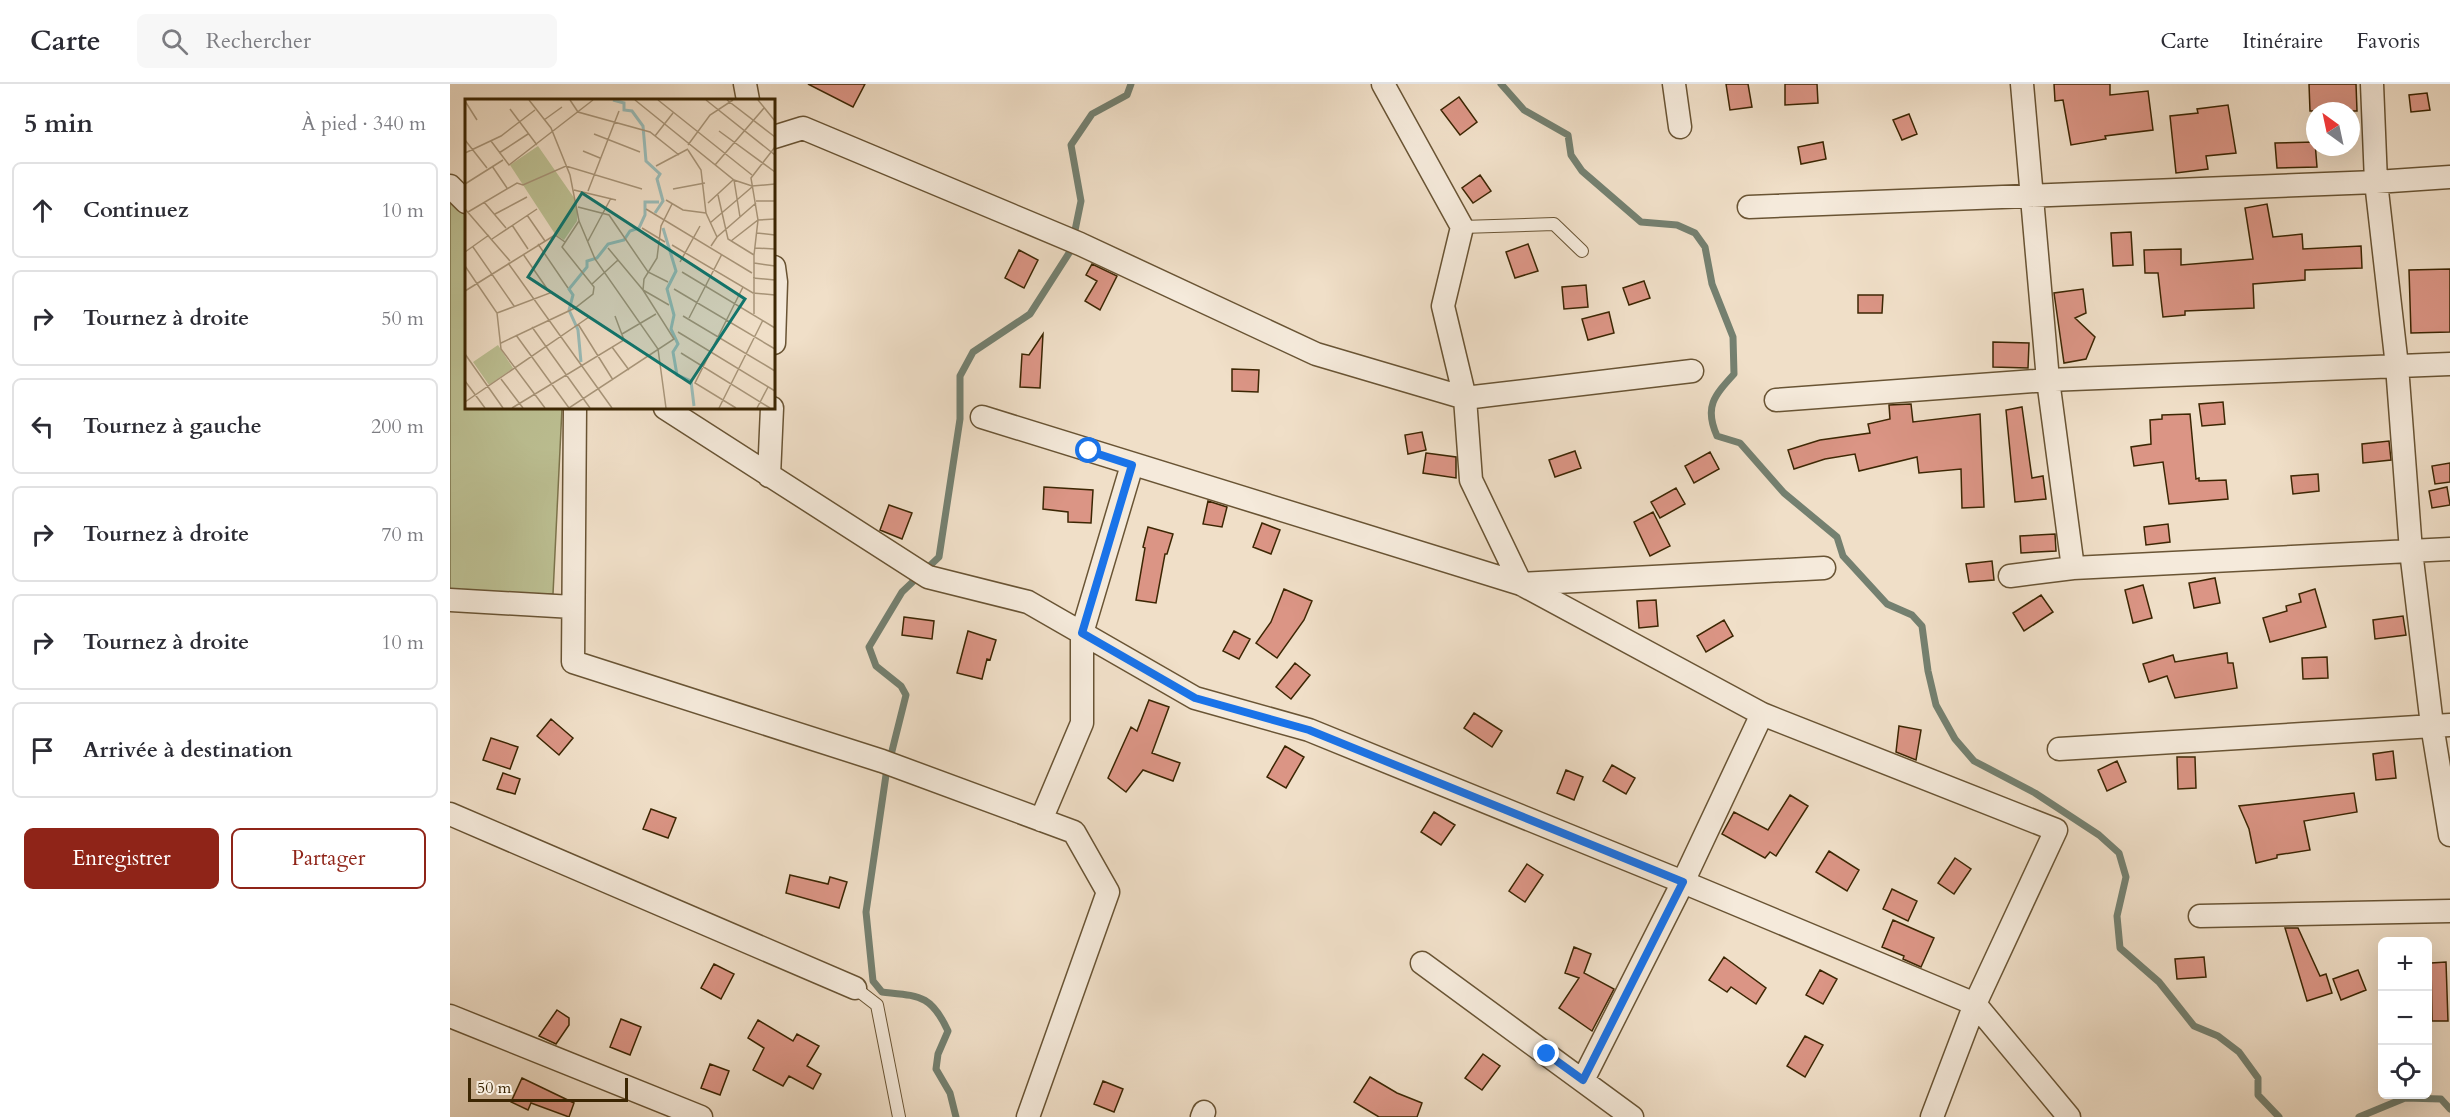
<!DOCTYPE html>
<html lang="fr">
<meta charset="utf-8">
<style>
body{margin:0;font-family:Cardo,serif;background:#f7f7f7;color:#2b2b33}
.controls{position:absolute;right:18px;bottom:18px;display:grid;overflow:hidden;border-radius:9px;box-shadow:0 6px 24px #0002}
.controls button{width:54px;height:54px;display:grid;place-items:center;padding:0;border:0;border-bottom:2px solid #e1e1e2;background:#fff;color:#2b2b33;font:30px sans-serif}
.compass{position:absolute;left:1856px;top:18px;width:54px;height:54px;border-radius:50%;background:#fff;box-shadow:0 6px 24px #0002;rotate:327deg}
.scale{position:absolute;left:18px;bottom:15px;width:160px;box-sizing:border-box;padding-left:6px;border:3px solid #3c2603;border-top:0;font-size:16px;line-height:21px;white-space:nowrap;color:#3c2603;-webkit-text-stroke:4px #f5eadb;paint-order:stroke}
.stop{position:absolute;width:18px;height:18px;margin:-14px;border:4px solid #1a73e8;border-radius:50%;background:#fff}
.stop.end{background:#1a73e8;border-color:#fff;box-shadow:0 2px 6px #0008}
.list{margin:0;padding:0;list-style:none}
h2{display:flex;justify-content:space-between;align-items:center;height:78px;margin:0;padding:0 24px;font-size:26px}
h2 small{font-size:20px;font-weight:400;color:#7c7c81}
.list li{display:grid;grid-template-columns:39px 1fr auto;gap:18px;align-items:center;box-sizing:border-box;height:96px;margin:0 12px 12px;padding:0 12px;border:2px solid #e1e1e2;border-radius:9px}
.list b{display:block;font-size:22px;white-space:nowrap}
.list em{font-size:20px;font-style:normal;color:#7c7c81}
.actions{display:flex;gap:12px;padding:18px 24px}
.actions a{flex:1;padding:14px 0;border:2px solid #8f2418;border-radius:9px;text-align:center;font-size:21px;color:#8f2418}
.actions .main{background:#8f2418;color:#fff}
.icon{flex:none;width:33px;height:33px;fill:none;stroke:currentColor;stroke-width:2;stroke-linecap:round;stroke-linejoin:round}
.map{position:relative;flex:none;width:2000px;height:1033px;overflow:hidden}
header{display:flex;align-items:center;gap:36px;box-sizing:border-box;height:84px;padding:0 30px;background:#fff;border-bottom:2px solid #e1e1e2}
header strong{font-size:28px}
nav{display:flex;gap:33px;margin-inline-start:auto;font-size:21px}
.search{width:420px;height:54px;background:#f7f7f7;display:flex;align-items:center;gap:15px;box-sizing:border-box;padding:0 21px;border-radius:9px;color:#7c7c81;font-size:22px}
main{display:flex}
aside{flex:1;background:#fff}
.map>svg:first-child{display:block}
</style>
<header>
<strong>Carte</strong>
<div class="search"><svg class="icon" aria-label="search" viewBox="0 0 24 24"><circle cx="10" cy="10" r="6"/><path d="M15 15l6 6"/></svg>Rechercher</div>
<nav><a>Carte</a><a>Itinéraire</a><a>Favoris</a></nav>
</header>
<main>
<aside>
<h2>5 min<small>À pied · 340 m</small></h2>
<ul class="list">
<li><svg class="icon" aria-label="ahead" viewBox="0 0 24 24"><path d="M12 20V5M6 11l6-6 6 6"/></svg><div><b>Continuez</b></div><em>10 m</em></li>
<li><svg class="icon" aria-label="right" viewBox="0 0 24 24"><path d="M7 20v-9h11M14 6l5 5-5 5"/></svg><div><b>Tournez à droite</b></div><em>50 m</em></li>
<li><svg class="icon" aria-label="left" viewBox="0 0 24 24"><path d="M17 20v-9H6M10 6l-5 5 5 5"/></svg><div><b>Tournez à gauche</b></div><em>200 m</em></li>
<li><svg class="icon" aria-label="right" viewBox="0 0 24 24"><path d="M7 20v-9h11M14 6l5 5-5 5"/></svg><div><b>Tournez à droite</b></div><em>70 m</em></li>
<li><svg class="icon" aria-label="right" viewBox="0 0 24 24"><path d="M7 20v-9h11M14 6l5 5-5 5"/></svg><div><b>Tournez à droite</b></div><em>10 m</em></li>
<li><svg class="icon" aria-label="arrive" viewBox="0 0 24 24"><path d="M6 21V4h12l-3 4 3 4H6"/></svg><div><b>Arrivée à destination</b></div></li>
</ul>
<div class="actions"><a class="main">Enregistrer</a><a>Partager</a></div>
</aside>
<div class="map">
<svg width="2000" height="1033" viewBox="0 0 2000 1033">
<rect width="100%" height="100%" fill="#f0dfc8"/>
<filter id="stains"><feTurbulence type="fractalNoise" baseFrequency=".00333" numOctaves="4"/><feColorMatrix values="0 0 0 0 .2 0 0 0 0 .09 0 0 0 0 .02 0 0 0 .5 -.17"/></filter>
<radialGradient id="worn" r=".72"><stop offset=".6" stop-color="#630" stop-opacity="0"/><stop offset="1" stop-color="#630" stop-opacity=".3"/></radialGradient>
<path fill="#bdc194" stroke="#7c744c" stroke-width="1.5" d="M0 109 16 132V324H112L103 510H0Z"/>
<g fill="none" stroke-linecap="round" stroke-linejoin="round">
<path stroke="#748070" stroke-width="7" d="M1051 0 1074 26 1118 51 1121 71 1132 87 1191 138 1227 141 1245 149 1255 163 1262 200 1283 253 1284 290C1264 312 1254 323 1267 352L1290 359 1334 409 1387 453 1393 472 1437 520 1462 531 1472 542 1478 587 1486 621 1505 655 1524 677 1585 709 1649 751 1669 769 1676 793 1667 832 1670 864 1709 898 1744 942 1768 952 1789 968 1808 994V1011L1829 1033
M506 1033 500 1009 486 985 488 970 498 947C481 910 469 912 432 908L423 897 416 828 436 691 456 611 451 602 426 582 419 563 452 508 489 473 510 335V292L523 268 580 230 621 166 631 117 621 61 642 30 677 11 681 0
M1909 1033 1955 1014 1991 1015 2000 1025"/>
</g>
<path fill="#db9585" stroke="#3c2603" stroke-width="1.5" d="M358 0H415L403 23Z
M1276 0H1298L1302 23 1280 26Z
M1335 0H1367L1368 19 1335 21Z
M1604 0H1660V11L1698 7 1703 46 1655 52 1656 55 1621 61 1613 16 1605 17Z
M1859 0H1906L1907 27H1860Z
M1977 9 1980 26 1961 28 1959 11Z
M1009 13 1027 38 1010 51 991 26Z
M1778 21 1786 69 1756 72 1758 85 1726 89 1720 32 1748 29 1747 25Z
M1459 30 1467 50 1452 56 1443 36Z
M1373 58 1376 75 1351 80 1348 63Z
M1865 58 1867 83 1827 84 1825 59Z
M1030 91 1041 107 1023 119 1012 104Z
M1817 120 1823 153 1852 150 1853 165 1911 162 1912 184 1855 186V196L1803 200 1804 224 1735 227V231L1713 233 1708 189H1695L1694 166 1731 165V181L1803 175 1795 124Z
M1681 148 1683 181 1663 182 1661 149Z
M1078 160 1088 187 1065 194 1056 168Z
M569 166 588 176 574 204 555 194Z
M642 180 667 192 650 226 635 217 647 197 636 191Z
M2000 185V248L1961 249 1959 186Z
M1194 197 1200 214 1179 221 1173 204Z
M1136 201 1138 223 1114 225 1112 203Z
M1633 205 1636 229 1625 234 1645 253 1636 275 1614 279 1604 209Z
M1408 211H1433L1432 229H1408Z
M1159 228 1164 249 1138 256 1132 235Z
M593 250 590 304 570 303 572 270 579 271Z
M1543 258 1579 259 1578 284 1543 283Z
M782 285 809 286 808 308 782 307Z
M1773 318 1775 340 1752 342 1749 320Z
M1461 320 1463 338 1530 330 1534 423 1512 424 1511 385 1469 389 1467 373 1409 387 1405 370 1375 375 1344 385 1338 366 1370 356 1420 349 1418 340 1440 335 1439 321Z
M1572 323 1582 394 1593 392 1596 415 1565 418 1556 326Z
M1740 330 1746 395 1749 394V397L1776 396 1778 415 1719 420 1713 378 1684 382 1681 363 1701 360 1700 336 1712 335V331Z
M972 348 976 366 958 370 955 351Z
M1939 357 1941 376 1913 379 1912 360Z
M1125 367 1131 384 1105 393 1099 376Z
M1260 368 1269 385 1244 399 1235 382Z
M976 369 1006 373V394L973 389Z
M2000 379V398L1985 400 1982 382Z
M1868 390 1869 407 1843 410 1841 392Z
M594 403 643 406 641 439 618 438V428L593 425Z
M1997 403 2000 421 1982 424 1979 407Z
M1226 404 1235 420 1210 434 1201 418Z
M758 417 777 423 772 443 753 440Z
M439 421 462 429 452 455 430 446Z
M1203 428 1220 462 1200 472 1184 438Z
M812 439 830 446 821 470 803 463Z
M1718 440 1720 458 1696 461 1694 443Z
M698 443 723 450 717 470H715L706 519 686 516 695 464 693 463Z
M1605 450 1606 467 1571 469 1570 452Z
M1542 477 1544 496 1519 498 1516 480Z
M1765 494 1770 519 1744 524 1739 499Z
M1693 501 1702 534 1683 539 1675 506Z
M834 505 862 517 854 536 827 574 806 559 821 538Z
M1865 505 1876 543 1820 558 1813 534 1837 527 1836 522 1851 518 1849 510Z
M1591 511 1603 528 1574 547 1563 529Z
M1206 516 1208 542 1189 544 1187 517Z
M1953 532 1956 551 1925 555 1923 536Z
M454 533 484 537 482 555 452 551Z
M1274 536 1283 552 1256 568 1247 552Z
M518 547 546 556 540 576 537 575 532 595 507 589Z
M784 547 800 555 789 575 773 567Z
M1777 569 1778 579H1783L1787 604 1725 614 1717 592 1699 598 1693 580 1723 571 1725 578Z
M1877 573 1878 594 1853 595 1852 574Z
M845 579 860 591 841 615 826 603Z
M699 616 719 623 702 669 730 679 723 697 693 686 676 708 658 694 681 643 687 647Z
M1024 629 1052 647 1042 663 1014 644Z
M101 635 123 654 109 671 87 652Z
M1449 642 1471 646 1466 676 1446 668Z
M41 654 68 663 60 685 33 676Z
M835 662 854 673 836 704 817 693Z
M1943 667 1946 694 1926 696 1923 670Z
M1727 673H1745L1746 704 1728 705Z
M1667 677 1676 698 1657 707 1648 686Z
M1162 681 1185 694 1176 710 1153 697Z
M1116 686 1133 693 1124 716 1107 709Z
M53 689 70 695 65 710 47 705Z
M1904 709 1907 728 1854 737 1860 766 1827 771V774L1806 779 1799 745 1789 722Z
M1340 711 1358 722 1326 772 1320 768 1315 774 1272 750 1284 728 1318 746Z
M201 725 226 734 218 754 193 745Z
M984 728 1005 741 991 761 971 748Z
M1379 767 1409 786 1397 807 1366 788Z
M1505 774 1521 785 1504 810 1488 799Z
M1077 780 1093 791 1075 818 1059 807Z
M340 791 378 800 380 793 397 798 389 824 336 809Z
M1442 805 1467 817 1458 837 1433 825Z
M1443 836 1484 854 1471 883 1453 875 1454 872 1432 863Z
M1835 844H1848L1870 892 1876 890 1882 909 1857 917Z
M1124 863 1141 870 1134 889 1164 905 1142 947 1109 924 1129 894 1115 889Z
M1274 873 1316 904 1306 920 1281 903 1277 908 1259 896Z
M1754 873 1756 893 1727 895 1725 875Z
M1996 878 1998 937H1982L1981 879Z
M264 880 284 890 271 915 251 904Z
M1370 886 1387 895 1373 920 1356 911Z
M1908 886 1916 906 1891 916 1883 895Z
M107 926 119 934V941L106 960 89 952Z
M171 935 191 943 180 971 160 963Z
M308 936 343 957 347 950 369 962 357 982 371 990 363 1005 339 992 333 1002 303 986 314 964 298 954Z
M1355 952 1373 961 1355 993 1337 982Z
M1033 970 1050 982 1032 1006 1015 994Z
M260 980 279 987 270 1011 251 1004Z
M920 993 947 1009 972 1019 967 1033H929L904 1018Z
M72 994 124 1019 119 1033 81 1019 78 1026 61 1018Z
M653 997 673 1005 664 1028 644 1020Z"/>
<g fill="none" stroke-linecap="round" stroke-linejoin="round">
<defs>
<path id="service" d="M1012 143 1104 140 1132 167
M405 904 427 921 449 1033"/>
<path id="minor" d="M295 0 298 16
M933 0 1012 143 993 222 1015 314 1021 396 1071 500 1374 484
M1224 0 1230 43
M1572 0 1598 296 1623 484
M1922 0 1926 98 1947 282 1961 467 1982 641 2000 751
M324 53 353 44 630 160 866 270 1015 314 1242 287
M0 102 16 118
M1299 123 1926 98 2000 93
M324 183 326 198 324 259
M1326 316 1598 296 2000 280
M125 324 123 578 432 677 624 748 658 808 578 1033
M215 324 478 493 578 518 745 614 859 646 1233 798 1525 920 1619 1033
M532 333 1071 500 1312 630 1606 746 1525 920 1482 1033
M319 392 322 324
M1560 492 1623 484 2000 465
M0 516 123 523
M1609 665 2000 641
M0 730 405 904
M591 736 632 639V549L682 381
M1750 832 2000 827
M972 879 1182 1033
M0 932 251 1033
M1133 996 1233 798 1312 630
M752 1033 754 1028"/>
</defs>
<use href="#service" stroke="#695434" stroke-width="14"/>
<use href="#minor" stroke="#695434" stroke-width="25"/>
<use href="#service" stroke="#f5eadb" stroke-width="12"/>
<use href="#minor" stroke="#f5eadb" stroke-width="22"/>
</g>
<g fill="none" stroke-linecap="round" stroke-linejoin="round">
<path stroke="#1a73e8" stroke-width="8" d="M639 367 682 381 632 549 745 614 859 646 1233 798 1133 996 1097 970"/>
</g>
<g transform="translate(15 15)">
<rect width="310" height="310" fill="#f0dfc8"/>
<path d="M73 47 112 103V122L99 141 90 135 45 66ZM33 246 48 269 24 286 8 263Z" fill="#bdc194"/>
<path fill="none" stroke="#9abcb8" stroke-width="3" d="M148 1 159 4V11L167 12 178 27 181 62 195 75 192 80 198 102 190 114M198 129 211 172 202 190 209 216 206 230 213 245 208 253 212 276 226 282 229 307M116 263 113 231 104 211 108 196 104 190 122 168V162L132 159 143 145 159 141 165 132 174 129 180 116V103H194"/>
<path fill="none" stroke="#a89579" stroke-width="1.5" d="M105 1 113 13 185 33 214 56M170 1 269 81 287 87 310 85M193 1 287 76M241 1 310 56M262 1 310 38M293 1 310 22M0 2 12 21M45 10 72 46M79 21 97 8M254 32 310 73M129 35 175 53M190 37 208 14M0 41 22 69M26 42 44 66 128 1M223 46 245 16 268 1M223 51 236 71 241 114 252 138M118 52 135 59M0 54 36 37 70 11M34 54 63 35M250 66 299 9M27 67 42 89M191 67 223 50M269 81 275 118M0 85 38 61M208 90 240 84M109 91 151 101M123 92 154 12M253 96 263 140 289 156M201 101 218 111 241 114M291 102H310M19 103 41 129M243 104 268 81M113 108 144 116 183 173 203 183M0 110 45 162M181 110 287 174M3 113 52 84 58 86 101 67 177 90M30 115 62 98M62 116 80 142M114 122 130 160 193 250 201 309M245 124 287 88M47 126 63 150M177 129 200 143M292 134 310 136M27 140 72 110M123 142 146 99M266 142 293 121 310 120M73 145 103 189M207 146 288 194 310 196M246 147 252 138 291 104M8 148 49 207M290 149 310 150M0 153 24 136M215 163 235 127M43 164 147 309M289 164 310 167M0 167 32 214 36 250 80 309M217 173 310 229M288 179 310 181M127 185 153 161M209 190 310 250M0 192 90 136 100 143M204 206 178 191 179 180 192 159 196 127 207 105M32 214 85 194 58 155M289 215V156L293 121 286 79 310 48M218 217 310 272M224 219 257 155M113 225 148 281M67 228 125 309M213 233 310 292M157 235 191 215M51 236 104 309 209 240 178 191 143 149M36 244 110 209 128 195 129 188 97 148 114 122 105 76 86 29 64 1M147 248 164 271M216 254 305 309M0 255 38 309M36 280 58 309M0 282 20 309M0 303 124 218M47 309 159 241 150 217M254 309 298 221M271 309 230 284 278 188M292 309 303 288"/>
<path fill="#0f766e" fill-opacity="0.15" stroke="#0f766e" stroke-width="3" d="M117 94 280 200 225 284 63 178Z"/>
<rect width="310" height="310" fill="none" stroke="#3c2603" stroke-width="3"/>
</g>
<rect width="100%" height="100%" filter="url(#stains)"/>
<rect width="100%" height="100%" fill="url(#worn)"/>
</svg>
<div class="controls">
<button>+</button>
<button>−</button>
<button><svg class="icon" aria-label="locate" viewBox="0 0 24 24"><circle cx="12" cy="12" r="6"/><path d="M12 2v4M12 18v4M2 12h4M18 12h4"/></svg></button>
</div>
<svg class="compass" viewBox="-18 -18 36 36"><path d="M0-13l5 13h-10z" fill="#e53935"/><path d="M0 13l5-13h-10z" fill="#7c7c81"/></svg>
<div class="scale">50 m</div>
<div class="stop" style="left:639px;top:367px"></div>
<div class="stop end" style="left:1097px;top:970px"></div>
</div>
</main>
